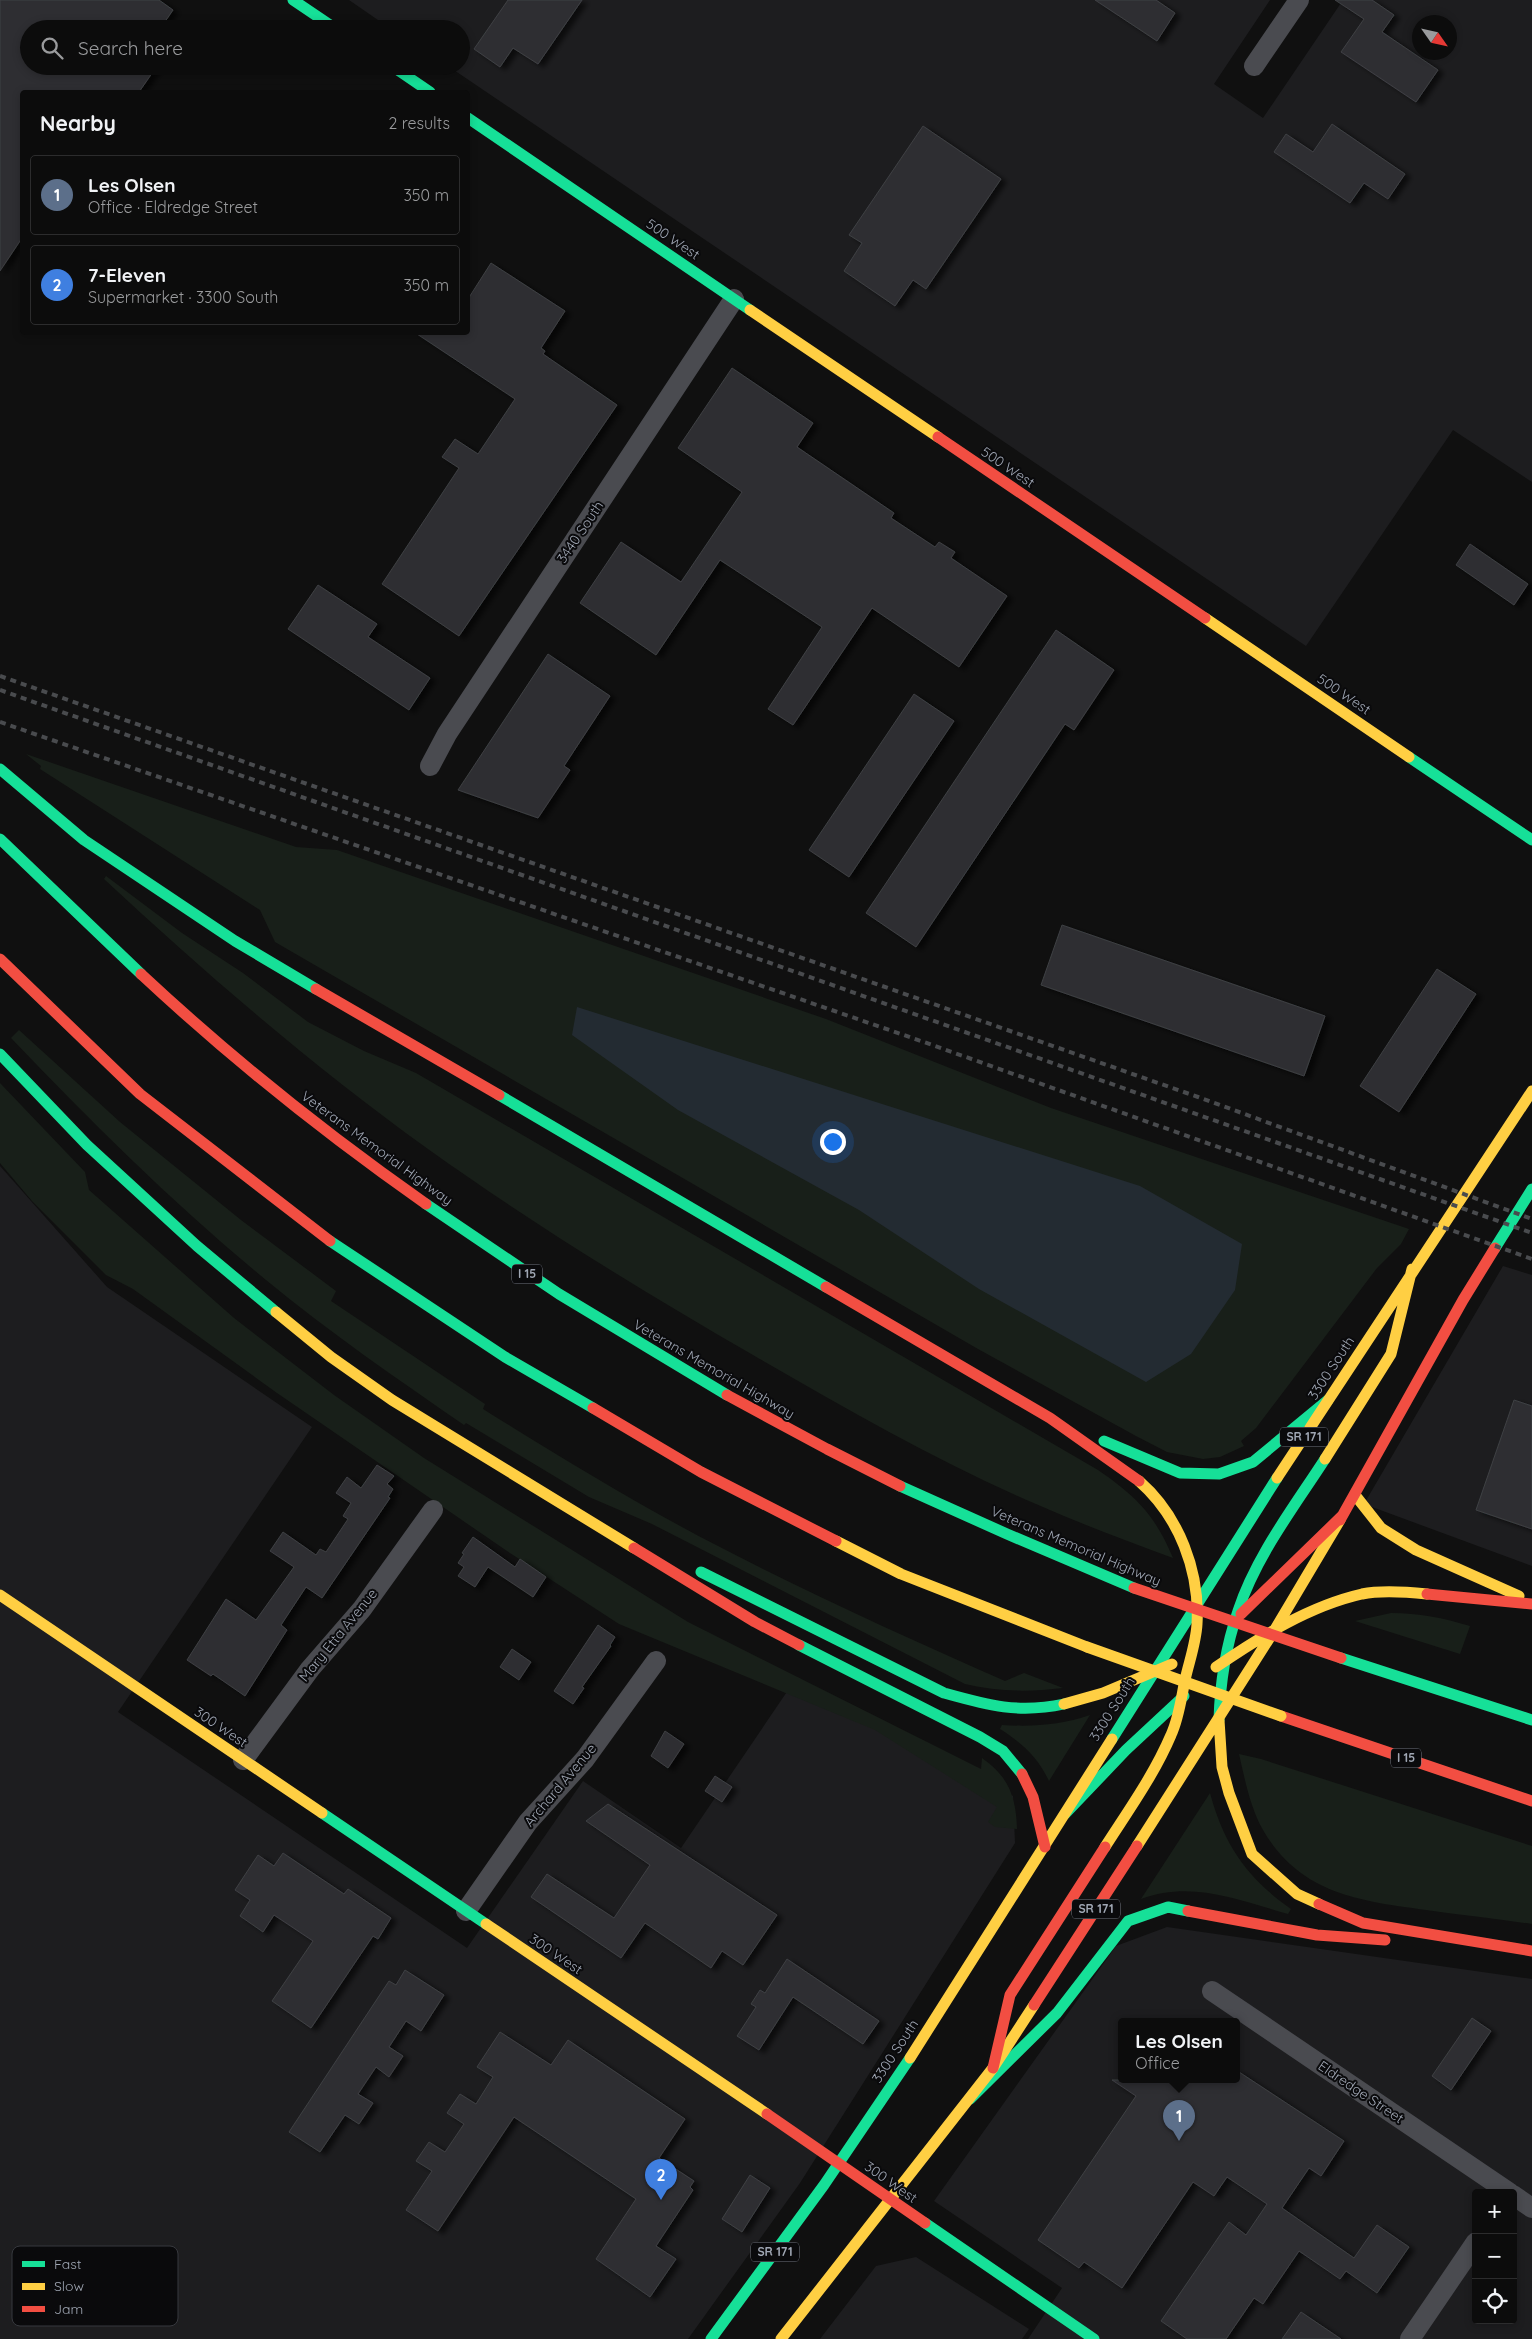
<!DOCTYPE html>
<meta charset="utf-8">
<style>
body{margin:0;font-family:Quicksand,sans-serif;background:#1a1a1a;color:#f1f3f6}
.controls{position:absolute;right:15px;bottom:15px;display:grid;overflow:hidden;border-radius:5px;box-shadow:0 2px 8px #0003}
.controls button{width:45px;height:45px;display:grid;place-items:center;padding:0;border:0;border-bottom:1px solid #2c2c2d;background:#0c0c0c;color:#f1f3f6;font:25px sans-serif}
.compass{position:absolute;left:1412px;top:15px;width:45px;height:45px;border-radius:50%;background:#0c0c0c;box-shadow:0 2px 8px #0003;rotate:124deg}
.you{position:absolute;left:832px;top:1141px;width:18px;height:18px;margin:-12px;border:4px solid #fff;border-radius:50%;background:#1a73e8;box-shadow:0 0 0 8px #1a73e833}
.badge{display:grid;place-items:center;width:32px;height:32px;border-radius:50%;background:#1a73e8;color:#fff;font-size:16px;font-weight:700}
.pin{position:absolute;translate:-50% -41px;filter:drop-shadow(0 1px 2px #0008)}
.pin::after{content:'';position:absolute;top:26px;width:18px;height:15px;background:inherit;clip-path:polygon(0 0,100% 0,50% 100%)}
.popup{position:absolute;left:1118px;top:2018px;width:122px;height:65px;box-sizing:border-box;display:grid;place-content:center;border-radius:5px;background:#0c0c0c;filter:drop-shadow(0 1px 4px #0005);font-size:16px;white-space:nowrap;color:#9a9b9d}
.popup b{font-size:19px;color:#f1f3f6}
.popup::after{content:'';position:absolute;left:50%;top:100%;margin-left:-10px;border:10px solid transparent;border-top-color:#0c0c0c}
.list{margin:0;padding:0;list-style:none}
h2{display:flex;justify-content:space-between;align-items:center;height:65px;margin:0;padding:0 20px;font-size:21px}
h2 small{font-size:16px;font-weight:400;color:#9a9b9d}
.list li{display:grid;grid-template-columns:32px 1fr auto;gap:15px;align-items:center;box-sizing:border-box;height:80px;margin:0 10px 10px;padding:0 10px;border:1px solid #2c2c2d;border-radius:5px}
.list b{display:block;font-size:19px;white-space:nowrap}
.list p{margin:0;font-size:16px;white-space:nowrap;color:#9a9b9d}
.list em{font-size:16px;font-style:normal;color:#9a9b9d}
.icon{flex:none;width:28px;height:28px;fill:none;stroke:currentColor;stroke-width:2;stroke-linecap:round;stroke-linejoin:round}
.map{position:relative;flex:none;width:1532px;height:2339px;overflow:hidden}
.search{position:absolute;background:#0c0c0c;box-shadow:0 2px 8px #0003;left:20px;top:20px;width:450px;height:55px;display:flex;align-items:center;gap:12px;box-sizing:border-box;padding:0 18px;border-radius:28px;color:#9a9b9d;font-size:19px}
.panel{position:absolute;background:#0c0c0c;box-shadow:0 2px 8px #0003;left:20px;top:90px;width:450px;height:245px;border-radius:5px}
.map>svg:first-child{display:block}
</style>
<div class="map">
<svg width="1532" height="2339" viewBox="0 0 1532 2339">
<defs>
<filter id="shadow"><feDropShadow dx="5.5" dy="3" stdDeviation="2.5" flood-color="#0009"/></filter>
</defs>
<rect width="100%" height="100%" fill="#101010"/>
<path fill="#1d1d1f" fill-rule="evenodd" d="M349 0H1270L1214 84 1263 118 1343 0H1532V482L1453 430 1306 646 448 66H461V29H391ZM1420 22H1450V52H1420Z
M0 1166 107 1287 312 1427 118 1712 467 1948 583 1781 681 1848 797 1677 1013 1796 1015 1843 800 2183 688 2339H0Z
M1503 1266 1532 1275V1566L1364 1504Z
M1167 1927 1532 1979V2339H1028L1062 2288 934 2201 1116 1946ZM1122 2022H1236V2080H1122ZM1476 2193H1513V2320H1476Z
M916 2257 1029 2329 1022 2339H820L876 2266Z"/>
<path fill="#181f19" d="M26 754 296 847 337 850 826 1019 1051 1108 1409 1229 1401 1244 1377 1268 1256 1428 1241 1441 1244 1446 1220 1457 1203 1459 1167 1452 1136 1436 978 1349 275 942 260 910 40 769 41 766Z
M106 876 182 933 243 973 308 1022 364 1051 416 1073 1098 1470C1136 1496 1155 1515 1173 1558 1127 1541 1081 1524 1036 1504 938 1462 845 1408 753 1355 642 1291 533 1224 428 1149 314 1067 207 975 104 879Z
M19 1030 120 1122 241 1220 336 1291 331 1301 485 1404 483 1409C560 1457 638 1505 718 1546 812 1595 908 1638 1005 1681L1024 1673 1063 1688C1030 1692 998 1692 965 1684L652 1524 589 1497 466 1423 464 1425C396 1378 329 1332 266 1280 175 1205 92 1123 11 1038Z
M0 1083 85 1172 89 1190 234 1318 334 1395 424 1458 688 1622 981 1769 982 1758C1009 1777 1016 1797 1017 1829L995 1827 988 1822 997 1807 875 1730 619 1624 507 1551 277 1393 133 1289 106 1275 32 1201 0 1163Z
M1391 1613C1419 1613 1443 1618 1470 1626L1460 1654 1355 1621Z
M1090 1715 1049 1781C1038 1757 1022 1743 1000 1729L1002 1725C1033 1727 1061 1725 1090 1715Z
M1239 1754 1261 1759 1532 1846V1924C1497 1919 1462 1915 1426 1910 1360 1901 1300 1894 1263 1830 1250 1807 1245 1780 1239 1754Z
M1210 1793C1224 1845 1247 1878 1291 1909L1288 1914C1238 1900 1192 1880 1141 1899Z"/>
<path fill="#232b32" d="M577 1007 1140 1186 1242 1244 1235 1290 1191 1354 1146 1382 979 1289 859 1210 678 1110 572 1035Z"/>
<path fill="#2f2f31" stroke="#3e4044" filter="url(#shadow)" d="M0 0H159L173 10 160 29H29V66H157L139 92H22V238L0 271Z
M508 0H582L538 64 513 48 500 67 474 49Z
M1095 0H1156L1175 13 1157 41Z
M1335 0H1372L1394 15 1382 32 1438 70 1416 102 1341 52 1364 19Z
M1332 124 1405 174 1388 199 1364 183 1350 203 1274 152 1286 134 1313 152Z
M923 126 1001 179 926 289 913 280 895 306 844 271 862 243 849 235Z
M491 263 565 311 541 348 545 351 543 354 617 405 459 636 382 584 459 468 442 457 455 439 478 454 515 399 414 332H468V299Z
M732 368 813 423 797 447 894 513 891 518 935 547 939 542 955 552 951 558 1007 596 959 667 872 608 793 725 768 709 822 627 720 560 656 655 580 603 621 542 681 582 742 492 678 448Z
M1470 544 1528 584 1514 605 1456 565Z
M318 585 377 624 368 637 430 678 409 710 288 629Z
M1056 630 1114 670 1074 730 1065 724 916 947 866 913Z
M548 654 610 696 564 766 570 770 538 818 458 790Z
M914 694 954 721 849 877 809 850Z
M1062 925 1325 1016 1304 1076 1041 985Z
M1437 969 1476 994 1399 1112 1360 1086Z
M1514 1400 1532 1406V1529L1476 1510Z
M377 1465 394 1476 387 1484 393 1489 388 1497 390 1498 322 1598 306 1587 281 1625 287 1630 245 1696 213 1674 211 1676 187 1660 226 1599 256 1620 294 1567 270 1551 283 1532 316 1555 320 1549 326 1552 348 1519 343 1516 351 1503 336 1493 347 1477 361 1488Z
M473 1537 515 1567 520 1559 546 1577 533 1597 488 1567 475 1587 458 1576 464 1567 458 1563 464 1554 462 1553Z
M598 1625 615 1637 610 1645 611 1646 582 1687 584 1688 573 1704 554 1691Z
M512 1649 531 1662 519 1680 500 1667Z
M665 1731 684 1744 668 1768 651 1756Z
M715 1776 732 1787 722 1802 705 1791Z
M608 1804 777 1915 743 1965 722 1951 711 1968 645 1923 621 1958 531 1897 547 1874 614 1918 650 1865 586 1821Z
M283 1853 344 1894 348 1889 391 1918 378 1939 373 1936 311 2028 272 2001 313 1941 274 1915 263 1932 240 1916 250 1900 235 1890 258 1855 274 1866Z
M787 1959 879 2021 863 2044 793 1997 759 2050 737 2036 756 2007 751 2004 760 1990 765 1993Z
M405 1970 444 1995 421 2031 406 2021 389 2047 403 2056 389 2077 376 2067 358 2094 373 2103 359 2124 345 2115 320 2152 289 2132 389 1981 396 1985Z
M1472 2018 1491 2031 1451 2090 1432 2076Z
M500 2032 551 2065 568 2040 685 2119 659 2158 694 2181 690 2187 693 2190 656 2246 676 2259 650 2297 596 2259 636 2199 514 2117 438 2231 406 2210 432 2171 416 2161 429 2142 445 2152 464 2124 447 2113 460 2094 476 2104 493 2077 477 2067Z
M1236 2070 1344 2141 1321 2176 1309 2168 1282 2208 1354 2258 1377 2225 1409 2247 1377 2293 1346 2271 1340 2279 1299 2251 1263 2304 1254 2298 1226 2339H1187L1161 2321 1229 2222 1246 2235 1267 2204 1227 2177 1214 2196 1193 2182 1122 2288 1084 2262 1079 2268 1038 2240 1136 2096 1112 2080H1236Z
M750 2175 770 2188 742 2232 722 2219Z
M1301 2312 1341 2339H1282Z"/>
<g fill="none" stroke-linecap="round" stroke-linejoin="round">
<path stroke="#4a4b50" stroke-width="20" d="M1254 66 1299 0
M430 766 447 734 734 299
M243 1760 310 1669 362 1609 433 1510
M466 1911 528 1822 585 1759 656 1661
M1212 1991 1510 2193
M1513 2195 1532 2208
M1410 2339 1476 2242"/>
<path stroke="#16e098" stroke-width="11" d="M293 0 336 29
M392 66 430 92
M468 118 750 310
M1409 757 1532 840
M0 769 84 840 235 941 316 989
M0 839 141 974
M0 1054 87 1145 197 1246 276 1312
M499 1095 826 1287
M426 1204 559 1294 727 1395
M330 1241 505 1357 593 1408
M1495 1248 1532 1189
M1104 1441 1180 1473 1219 1474 1253 1462 1328 1400
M900 1486 1007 1534 1134 1588
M701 1572 944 1693C987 1705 1018 1714 1064 1704
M799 1645 980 1737 1003 1751 1022 1774
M1341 1658 1532 1720
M1219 1720C1220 1683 1226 1646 1238 1611 1256 1556 1294 1507 1325 1459
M1112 1739 1277 1478
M322 1813 486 1924
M1065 1814 1126 1750 1184 1696
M970 2099 1057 2013 1128 1921 1168 1907 1188 1911
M925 2223 1094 2339
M711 2339 824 2185 910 2058"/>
<path stroke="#ffcf43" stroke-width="11" d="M750 310 938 437
M1205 618 1409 757
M276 1312 331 1357 392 1400 634 1548
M1325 1459 1391 1354 1412 1269
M1277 1478 1532 1091
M1355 1495 1381 1528 1416 1550 1519 1596
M836 1541 901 1574 1087 1647
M0 1595 322 1813
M1216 1667C1260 1637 1309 1606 1362 1594 1382 1590 1407 1592 1427 1594
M1064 1704 1103 1693 1172 1664
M1219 1720 1222 1767 1229 1793 1252 1854 1297 1894 1319 1904
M1137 1846 1274 1631 1340 1520
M1105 1847C1128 1811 1154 1775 1171 1735 1179 1718 1181 1699 1185 1680 1189 1662 1196 1643 1197 1624 1200 1571 1179 1516 1139 1481
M486 1924 767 2114
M910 2058 1112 1739
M781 2339 993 2068 1034 2005"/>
<path stroke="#f24e42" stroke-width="11" d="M938 437 1205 618
M0 959 140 1094 330 1241
M141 974C231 1058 326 1134 426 1204
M316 989 499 1095
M826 1287 1050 1418 1139 1481
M727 1395 827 1449 900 1486
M593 1408 701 1472 836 1541
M1340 1520 1463 1300 1495 1248
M634 1548 755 1622 799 1645
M1427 1594 1532 1604
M1241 1614 1343 1515
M1281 1716 1532 1801
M1022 1774 1033 1797 1045 1847
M1319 1904 1363 1923 1532 1951
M1188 1911 1317 1935 1385 1940
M1034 2005 1137 1846
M993 2068 1010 1995 1105 1847
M767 2114 925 2223"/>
<path stroke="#494b4e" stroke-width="4" stroke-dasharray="6 5" stroke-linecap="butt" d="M0 676 1198 1097 1532 1219
M0 690 1532 1233
M0 722 921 1041 1532 1259"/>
<path stroke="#ffcf43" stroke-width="11" d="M1087 1647 1281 1716"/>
<path stroke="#f24e42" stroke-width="11" d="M1134 1588 1341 1658"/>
</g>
<g text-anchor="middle" stroke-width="4" stroke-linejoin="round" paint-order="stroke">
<g fill="#0a0a0c" stroke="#727781" stroke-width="1">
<rect x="512" y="1264.5" width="30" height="19" rx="4"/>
<rect x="1280" y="1427.5" width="48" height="19" rx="4"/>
<rect x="1391" y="1748.5" width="30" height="19" rx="4"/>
<rect x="1072" y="1899.5" width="48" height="19" rx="4"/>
<rect x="751" y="2242.5" width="48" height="19" rx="4"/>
</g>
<g font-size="12" font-weight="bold" fill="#9fa6b3">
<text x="527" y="1278">I 15</text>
<text x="1304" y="1441">SR 171</text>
<text x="1406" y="1762">I 15</text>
<text x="1096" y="1913">SR 171</text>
<text x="775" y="2256">SR 171</text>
</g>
<g font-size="14" fill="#9fa6b3" stroke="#0a0a0c">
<text transform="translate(673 239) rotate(34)" y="5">500 West</text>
<text transform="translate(1008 467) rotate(34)" y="5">500 West</text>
<text transform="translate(580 532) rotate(-56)" y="5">3440 South</text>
<text transform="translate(1344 694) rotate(34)" y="5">500 West</text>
<text transform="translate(377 1148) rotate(36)" y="5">Veterans Memorial Highway</text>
<text transform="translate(1331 1368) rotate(-57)" y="5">3300 South</text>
<text transform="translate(714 1369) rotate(30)" y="5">Veterans Memorial Highway</text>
<text transform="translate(1076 1546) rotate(23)" y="5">Veterans Memorial Highway</text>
<text transform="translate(338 1635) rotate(-51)" y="5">Mary Etta Avenue</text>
<text transform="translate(1112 1709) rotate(-58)" y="5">3300 South</text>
<text transform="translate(221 1727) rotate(34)" y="5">300 West</text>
<text transform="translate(560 1785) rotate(-50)" y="5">Archard Avenue</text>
<text transform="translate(556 1954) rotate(34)" y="5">300 West</text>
<text transform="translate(895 2051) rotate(-57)" y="5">3300 South</text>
<text transform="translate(1361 2092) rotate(34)" y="5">Eldredge Street</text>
<text transform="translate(891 2182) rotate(35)" y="5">300 West</text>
</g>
</g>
<rect x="12" y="2246" width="166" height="80" rx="8" fill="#0a0a0c" stroke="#37393e" stroke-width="1"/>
<rect x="22" y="2261" width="23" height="6" fill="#16e098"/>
<rect x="22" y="2283" width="23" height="7" fill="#ffcf43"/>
<rect x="22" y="2306" width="23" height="6" fill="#f24e42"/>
<g font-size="14" fill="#9fa6b3">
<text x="54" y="2269">Fast</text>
<text x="54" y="2291">Slow</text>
<text x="54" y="2314">Jam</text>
</g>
</svg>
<div class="controls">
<button>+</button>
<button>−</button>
<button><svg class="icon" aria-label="locate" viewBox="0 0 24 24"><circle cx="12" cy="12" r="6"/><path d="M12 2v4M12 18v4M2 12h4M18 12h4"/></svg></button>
</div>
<svg class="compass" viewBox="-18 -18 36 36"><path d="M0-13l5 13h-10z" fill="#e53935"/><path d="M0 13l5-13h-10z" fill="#9a9b9d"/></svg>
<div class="you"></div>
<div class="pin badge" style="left:1179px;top:2141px;background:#5c6f8a">1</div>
<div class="popup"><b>Les Olsen</b>Office</div>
<div class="pin badge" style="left:661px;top:2200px;background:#3f7fe0">2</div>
<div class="search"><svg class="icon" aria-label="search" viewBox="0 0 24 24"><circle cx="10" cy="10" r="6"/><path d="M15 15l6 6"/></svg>Search here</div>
<section class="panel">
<h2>Nearby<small>2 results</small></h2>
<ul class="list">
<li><span class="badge" style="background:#5c6f8a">1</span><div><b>Les Olsen</b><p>Office · Eldredge Street</p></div><em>350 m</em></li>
<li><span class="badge" style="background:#3f7fe0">2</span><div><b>7-Eleven</b><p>Supermarket · 3300 South</p></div><em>350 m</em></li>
</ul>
</section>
</div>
